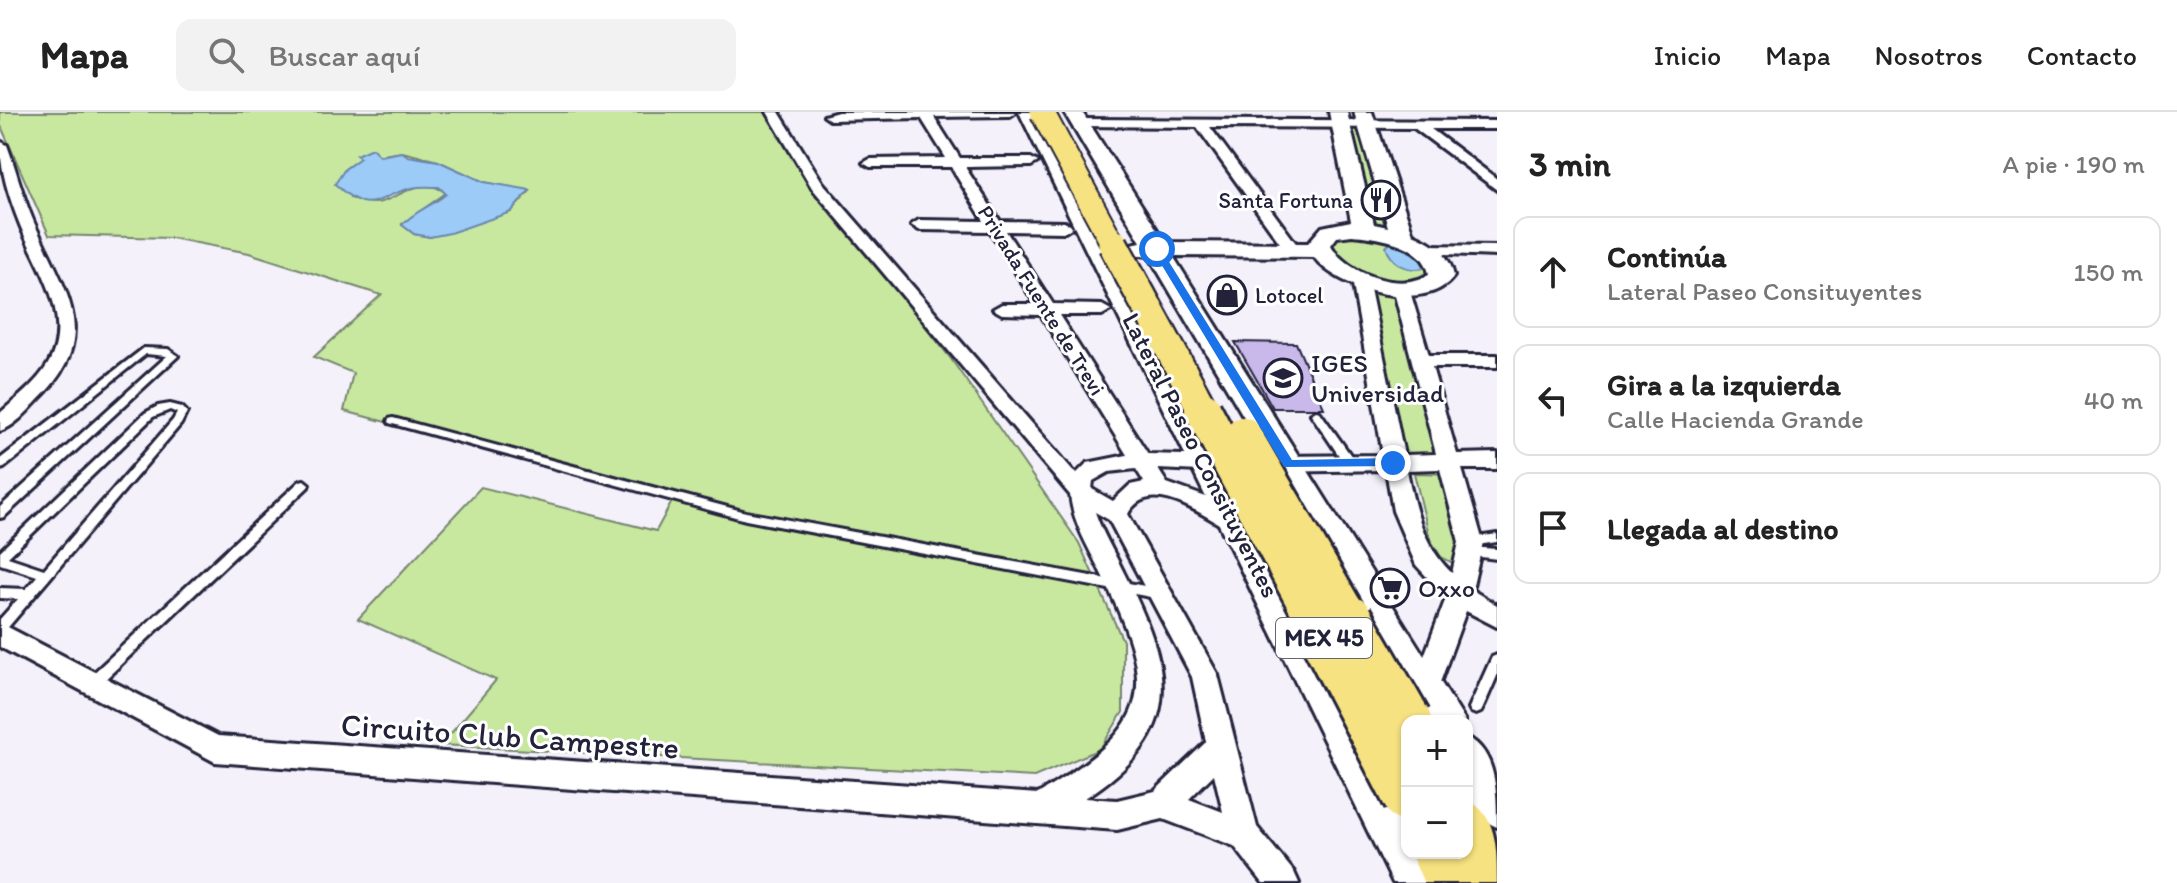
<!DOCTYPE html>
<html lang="es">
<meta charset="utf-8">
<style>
body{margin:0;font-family:Itim,sans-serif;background:#f2f2f2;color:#222}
.controls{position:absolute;right:24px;bottom:24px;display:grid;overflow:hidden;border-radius:16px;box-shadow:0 2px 6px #0004}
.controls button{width:72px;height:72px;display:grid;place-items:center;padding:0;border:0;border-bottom:2px solid #e0e0e0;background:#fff;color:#222;font:40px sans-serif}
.stop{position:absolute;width:24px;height:24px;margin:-18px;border:6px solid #1a73e8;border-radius:50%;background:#fff}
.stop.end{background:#1a73e8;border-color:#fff;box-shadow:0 2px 8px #0008}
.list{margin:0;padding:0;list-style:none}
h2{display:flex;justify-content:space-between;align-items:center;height:104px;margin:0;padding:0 32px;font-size:34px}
h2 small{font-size:26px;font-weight:400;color:#767676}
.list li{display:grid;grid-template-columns:52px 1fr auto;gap:24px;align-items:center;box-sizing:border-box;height:112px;margin:0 16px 16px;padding:0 16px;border:2px solid #e0e0e0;border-radius:16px}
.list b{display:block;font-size:30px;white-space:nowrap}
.list p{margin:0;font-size:26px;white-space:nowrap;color:#767676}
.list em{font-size:26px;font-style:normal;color:#767676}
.icon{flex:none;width:44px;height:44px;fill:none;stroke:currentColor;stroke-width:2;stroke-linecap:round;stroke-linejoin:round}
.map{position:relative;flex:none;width:1497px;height:771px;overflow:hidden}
header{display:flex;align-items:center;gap:48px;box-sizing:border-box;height:112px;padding:0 40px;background:#fff;border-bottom:2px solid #e0e0e0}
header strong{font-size:38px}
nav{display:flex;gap:44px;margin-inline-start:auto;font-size:28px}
.search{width:560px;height:72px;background:#f2f2f2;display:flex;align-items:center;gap:20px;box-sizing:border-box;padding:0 28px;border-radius:16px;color:#767676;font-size:30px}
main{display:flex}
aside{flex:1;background:#fff}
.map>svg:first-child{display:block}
</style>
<header>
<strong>Mapa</strong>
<div class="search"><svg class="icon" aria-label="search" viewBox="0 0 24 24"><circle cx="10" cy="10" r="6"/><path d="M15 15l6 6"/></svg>Buscar aquí</div>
<nav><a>Inicio</a><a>Mapa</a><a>Nosotros</a><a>Contacto</a></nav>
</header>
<main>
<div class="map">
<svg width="1497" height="771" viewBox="0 0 1497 771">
<rect width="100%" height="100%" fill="#f4f1fb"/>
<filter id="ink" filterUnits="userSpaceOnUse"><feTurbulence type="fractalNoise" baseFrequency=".0125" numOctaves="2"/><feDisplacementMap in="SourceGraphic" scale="16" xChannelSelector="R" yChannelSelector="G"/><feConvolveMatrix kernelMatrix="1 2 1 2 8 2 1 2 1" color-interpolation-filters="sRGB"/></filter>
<g filter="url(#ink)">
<path fill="#c8e8a0" stroke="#75856e" stroke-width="2" fill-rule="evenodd" d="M0 0H769L814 74 951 247 1079 431 1123 529V600L1100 637 1034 665 441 633 496 568 358 507 481 375 656 419 674 386 344 299 353 261 314 245 381 183 249 141 171 126 49 123 0 12ZM402 40 438 49 484 70 530 79 511 100 430 125 414 122 402 112 446 81C419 60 395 91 375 91 367 91 358 88 350 86L345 57 361 46Z
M1345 16H1362L1386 120 1429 141 1430 173 1360 167 1321 127 1368 116Z
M1365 170 1399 179 1444 341 1400 342Z
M1414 361 1451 362 1464 428 1459 454 1441 445 1430 427Z"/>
<path fill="#9ccbf7" stroke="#6b87ac" stroke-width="2" d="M372 36 380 44 402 40 408 44 438 49 484 70 530 78 511 100 450 121 430 125 414 122 402 113C414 99 432 94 446 82L439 75C430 75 420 74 412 76 375 84 372 107 335 72L345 57 360 46 356 43Z
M1391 130 1401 131 1421 143 1424 156C1407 160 1391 151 1386 135Z"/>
<path fill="#c9b9eb" stroke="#22223b" stroke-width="2" d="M1235 230 1296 231 1324 296H1273Z"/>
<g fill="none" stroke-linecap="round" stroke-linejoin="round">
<defs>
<path id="service" d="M144 236 168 237 178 244 4 405 0 406V395L167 244 146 242 4 356 0 357V347Z
M170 292 182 295 187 300 181 312 4 520 0 521V507L18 487 0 486V476L26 477 37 464 0 452V439L145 301 158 294ZM170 298 177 301 173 308 44 457 8 445 153 305Z
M1316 299 1320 300 1354 348 1355 351 1354 354H1346L1311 302Z
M393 306 746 400 1161 477 1165 478 1167 482 1165 486 1161 487 746 408 389 311 388 309 389 307Z
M304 368 309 372 308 375 97 575 92 577 87 575 85 571 87 567 300 369Z
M1497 422V430L1471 434 1467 433 1465 430 1467 427 1471 426Z
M1469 435 1497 437V447L1465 443 1463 440 1465 437Z
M1497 543V564L1483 596 1481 600 1476 602 1471 600 1469 596 1492 545Z"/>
<path id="minor" d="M767 0H779L823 71 1076 362 1087 351 1127 343 1041 203 1002 202 993 197 1002 192H1035L990 119 919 118 911 113 919 108 984 109 951 55H870L863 51 870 47 946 46 921 6 830 8 824 4 838 0H1016L1010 4 934 5 960 46H1031L1038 50 1031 54 965 55 1000 109 1065 110 1073 115 1065 120 1006 119 1053 192 1102 193 1111 198 1102 203H1059L1148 342 1220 344 1227 347 1231 352 1227 357 1220 360 1158 357 1167 371 1206 385 1245 406 1248 412 1245 418 1237 421 1229 418C1203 403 1149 363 1128 402L1218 563 1257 715 1294 760 1299 771H1263L1234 734 1163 707 1117 718 215 650 0 535V511L218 624 1038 682C1155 611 1159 579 1099 457 1087 433 1073 410 1070 383L812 76ZM1136 357 1144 370 1130 373 1113 389 1092 377 1093 369 1109 360ZM1095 400 1109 408 1192 565 1206 630 1155 679 1117 688 1085 686C1188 620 1173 557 1124 461 1114 440 1102 421 1095 400ZM1214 662 1223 700 1189 687Z
M1080 7 1497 9V17H1431L1497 67V78L1414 16 1210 15 1301 138 1293 143 1287 141 1197 15 1075 14V8Z
M0 29 7 33C17 60 24 89 36 115 67 182 102 226 38 288 28 299 14 315 0 319V301C17 286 36 272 48 252 75 206 37 155 20 113 9 85 0 58 0 29Z
M1426 133 1497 134V144L1420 141 1418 138Z
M1360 162 1368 167 1404 343 1436 342 1393 176 1395 172H1407L1409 176 1429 243H1497V255H1432L1457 342 1497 341V357H1462L1483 430 1472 478 1497 493V515L1466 499 1438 576 1434 584 1425 588 1416 584 1412 576 1446 486 1416 453 1393 399 1386 358 1274 360 1267 357 1263 352 1267 347 1274 344 1383 343 1352 167ZM1440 357 1459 430 1452 461C1423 434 1414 395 1407 358Z"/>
<path id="secondary" d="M1019 0H1037L1407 705V741H1426L1440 771H1393Z
M1064 0H1082L1165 130 1308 131 1322 115 1351 109 1329 0H1347L1374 112 1388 115 1354 0H1372L1413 122C1434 131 1449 141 1454 164 1427 203 1337 178 1314 145L1173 144 1465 609H1423L1149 144 1131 142 1127 137 1131 132 1141 130ZM1352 123C1377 125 1424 131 1429 162 1402 181 1346 162 1331 133L1337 125Z
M1467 625C1497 640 1497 681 1497 715 1460 700 1467 660 1467 625Z"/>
<path id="trunk" d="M1467 687C1497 703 1497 735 1497 771H1424L1410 741H1467Z"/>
</defs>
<use href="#service" stroke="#22223b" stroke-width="6"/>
<use href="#minor" stroke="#22223b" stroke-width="6"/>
<use href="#secondary" stroke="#22223b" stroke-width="6"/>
<use href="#trunk" stroke="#22223b" stroke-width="6"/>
<use href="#service" fill="#fff" fill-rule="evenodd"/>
<use href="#minor" fill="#fff" fill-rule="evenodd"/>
<use href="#secondary" fill="#fff" fill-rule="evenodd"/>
<use href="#trunk" fill="#f7e281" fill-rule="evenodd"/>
<defs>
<path id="trunk-bridge-far3" d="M1042 0 1114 134"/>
<path id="trunk-bridge-far2" d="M1113 132 1204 300"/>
<path id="trunk-bridge-far1" d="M1203 298 1315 509
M1243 323 1351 509"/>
<path id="trunk-bridge" d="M1314 507 1407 687
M1349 507 1408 609"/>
</defs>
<use href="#trunk-bridge-far3" stroke="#22223b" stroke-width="27" stroke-linecap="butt"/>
<use href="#trunk-bridge-far2" stroke="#22223b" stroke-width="34" stroke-linecap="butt"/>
<use href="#trunk-bridge-far1" stroke="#22223b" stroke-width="42" stroke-linecap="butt"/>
<use href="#trunk-bridge" stroke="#22223b" stroke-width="52" stroke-linecap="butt"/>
<use href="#trunk-bridge-far3" stroke="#f7e281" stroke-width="23"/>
<use href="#trunk-bridge-far2" stroke="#f7e281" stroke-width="29"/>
<use href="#trunk-bridge-far1" stroke="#f7e281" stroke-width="36"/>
<use href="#trunk-bridge" stroke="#f7e281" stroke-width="46"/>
</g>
</g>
<path fill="#1a73e8" d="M1157 134 1161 137 1292 348 1393 346 1398 347V354L1284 355 1152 137Z"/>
<defs>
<symbol id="restaurant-ring" viewBox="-11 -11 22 22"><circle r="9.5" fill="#fff" stroke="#22223b" stroke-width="1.5"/><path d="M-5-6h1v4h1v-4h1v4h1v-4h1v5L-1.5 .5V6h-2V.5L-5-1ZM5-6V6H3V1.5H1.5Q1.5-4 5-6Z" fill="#22223b"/></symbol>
<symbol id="shop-ring" viewBox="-11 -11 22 22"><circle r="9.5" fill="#fff" stroke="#22223b" stroke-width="1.5"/><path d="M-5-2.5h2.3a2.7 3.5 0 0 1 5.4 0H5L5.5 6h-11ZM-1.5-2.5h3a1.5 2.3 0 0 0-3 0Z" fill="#22223b"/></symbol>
<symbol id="school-ring" viewBox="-11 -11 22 22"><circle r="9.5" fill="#fff" stroke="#22223b" stroke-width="1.5"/><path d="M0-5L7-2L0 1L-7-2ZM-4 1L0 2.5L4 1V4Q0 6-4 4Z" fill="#22223b"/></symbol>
<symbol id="supermarket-ring" viewBox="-11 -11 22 22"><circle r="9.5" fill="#fff" stroke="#22223b" stroke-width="1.5"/><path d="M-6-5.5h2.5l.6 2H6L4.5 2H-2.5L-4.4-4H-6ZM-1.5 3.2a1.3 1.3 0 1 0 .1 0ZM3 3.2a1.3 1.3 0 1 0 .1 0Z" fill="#22223b"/></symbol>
</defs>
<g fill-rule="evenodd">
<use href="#restaurant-ring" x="1359" y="66" width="44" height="44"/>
<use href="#shop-ring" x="1205" y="161" width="44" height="44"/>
<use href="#school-ring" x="1261" y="244" width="44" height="44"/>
<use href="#supermarket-ring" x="1368" y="454" width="44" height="44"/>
</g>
<g text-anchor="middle" stroke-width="6" stroke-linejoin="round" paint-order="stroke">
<g font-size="22" fill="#22223b" stroke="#fff" text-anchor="end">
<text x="1353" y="96">Santa Fortuna</text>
<text x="1255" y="191" text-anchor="start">Lotocel</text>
</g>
<g font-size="22" fill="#22223b" stroke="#fff">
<text transform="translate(1042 188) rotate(58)" y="8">Privada Fuente de Trevi</text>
</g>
<rect fill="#fff" stroke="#646476" stroke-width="2" x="1276" y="506" width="96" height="40" rx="6"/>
<g font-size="24" font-weight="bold" fill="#22223b">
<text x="1324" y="534">MEX 45</text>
</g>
<g font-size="26" fill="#22223b" stroke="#fff" text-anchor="start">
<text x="1311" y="260">IGES<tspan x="1311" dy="30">Universidad</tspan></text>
<text x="1418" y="485">Oxxo</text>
</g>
<g font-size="26" fill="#22223b" stroke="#fff">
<text transform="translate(1201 343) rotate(63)" y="9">Lateral Paseo Consituyentes</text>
</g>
<g font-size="32" fill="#22223b" stroke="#fff">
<text transform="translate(510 624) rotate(4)" y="11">Circuito Club Campestre</text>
</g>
</g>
</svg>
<div class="controls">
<button>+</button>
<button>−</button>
</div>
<div class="stop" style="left:1157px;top:137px"></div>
<div class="stop end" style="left:1393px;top:351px"></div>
</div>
<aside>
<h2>3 min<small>A pie · 190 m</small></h2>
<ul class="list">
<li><svg class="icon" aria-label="ahead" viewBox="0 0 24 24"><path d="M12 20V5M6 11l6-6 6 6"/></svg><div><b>Continúa</b><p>Lateral Paseo Consituyentes</p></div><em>150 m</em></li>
<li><svg class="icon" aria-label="left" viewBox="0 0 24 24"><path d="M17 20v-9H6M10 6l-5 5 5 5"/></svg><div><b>Gira a la izquierda</b><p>Calle Hacienda Grande</p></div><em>40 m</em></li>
<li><svg class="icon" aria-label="arrive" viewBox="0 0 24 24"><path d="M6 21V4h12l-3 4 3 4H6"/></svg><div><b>Llegada al destino</b></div></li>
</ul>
</aside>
</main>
